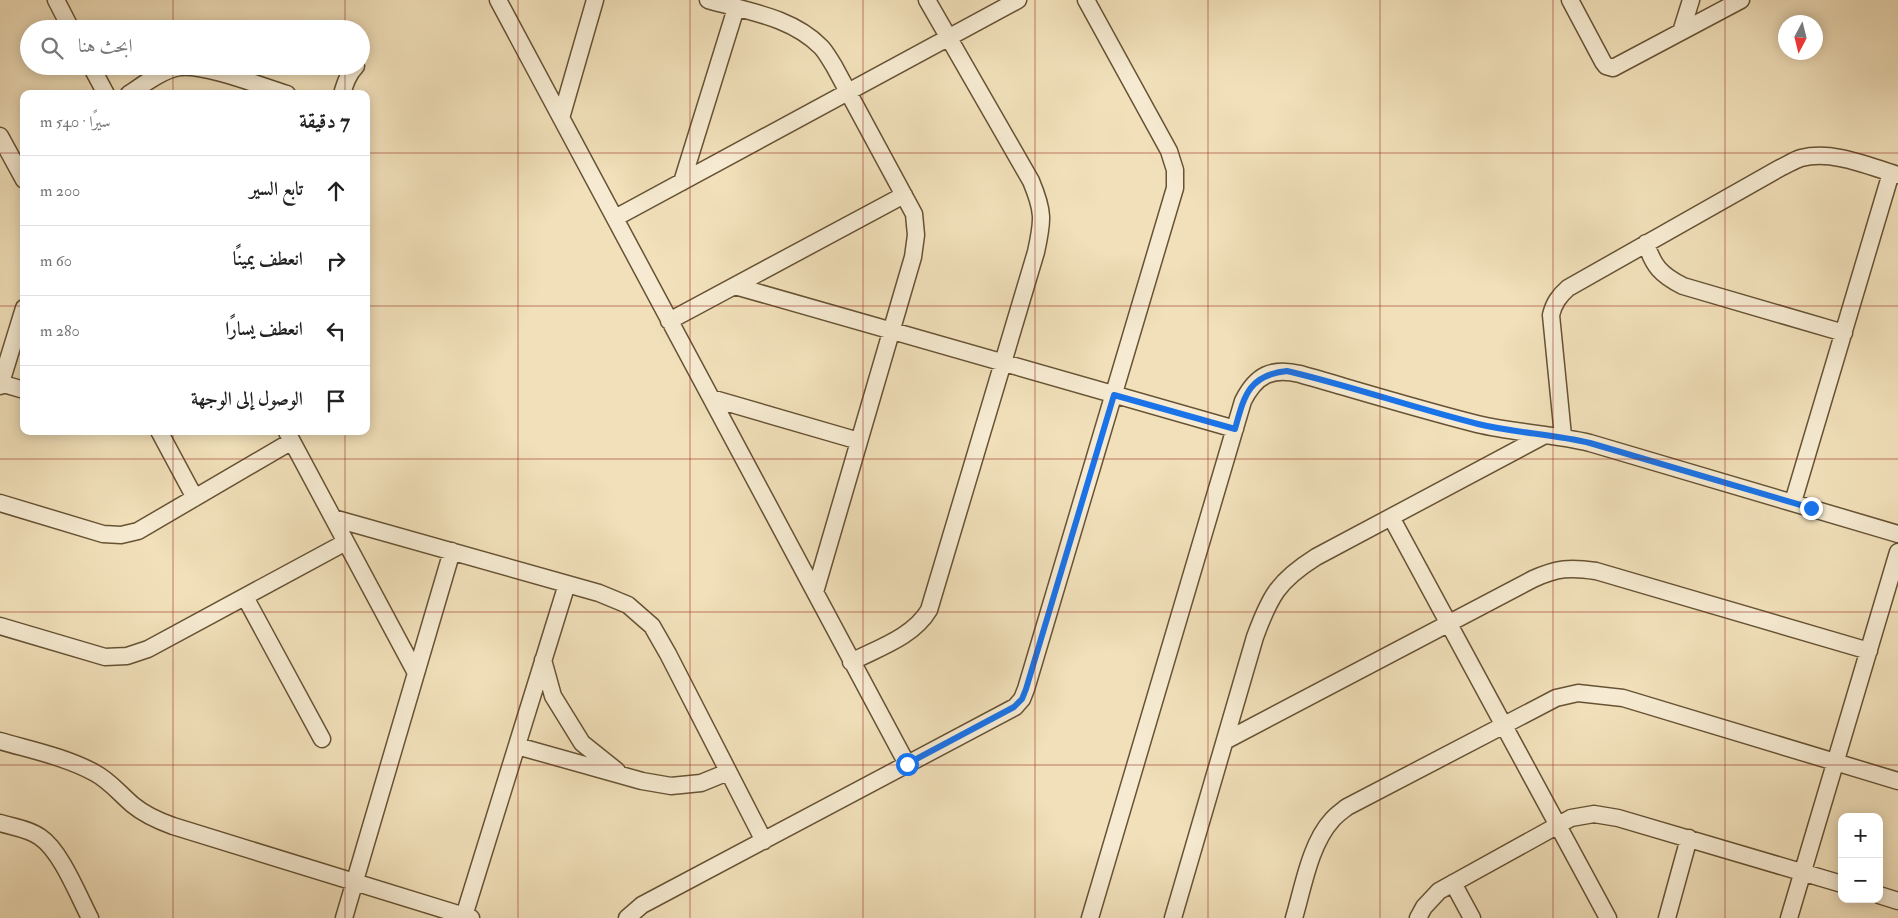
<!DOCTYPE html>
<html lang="ar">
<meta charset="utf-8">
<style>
body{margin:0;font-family:"IM FELL Double Pica",Amiri,serif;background:#f2f2f2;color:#222;direction:rtl}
.controls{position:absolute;right:15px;bottom:15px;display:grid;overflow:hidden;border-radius:10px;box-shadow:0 2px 12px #0003}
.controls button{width:45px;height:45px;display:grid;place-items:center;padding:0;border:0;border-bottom:1px solid #e0e0e0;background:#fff;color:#222;font:25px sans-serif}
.compass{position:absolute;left:1778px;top:15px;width:45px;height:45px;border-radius:50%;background:#fff;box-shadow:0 2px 12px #0003;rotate:187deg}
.stop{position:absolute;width:15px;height:15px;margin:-11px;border:4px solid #1a73e8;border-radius:50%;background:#fff}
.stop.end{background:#1a73e8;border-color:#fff;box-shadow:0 1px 5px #0008}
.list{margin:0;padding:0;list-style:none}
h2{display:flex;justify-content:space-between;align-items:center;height:65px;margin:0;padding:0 20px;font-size:21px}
h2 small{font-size:16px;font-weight:400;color:#767676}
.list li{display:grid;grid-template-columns:32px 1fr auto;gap:15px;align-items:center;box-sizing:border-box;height:70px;padding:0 20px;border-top:1px solid #e0e0e0}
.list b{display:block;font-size:19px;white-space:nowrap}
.list em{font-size:16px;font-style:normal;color:#767676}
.icon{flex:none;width:28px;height:28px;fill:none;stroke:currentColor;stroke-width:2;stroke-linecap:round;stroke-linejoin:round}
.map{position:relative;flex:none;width:1898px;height:918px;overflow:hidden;direction:ltr}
.search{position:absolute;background:#fff;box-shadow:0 2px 12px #0003;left:20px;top:20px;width:350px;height:55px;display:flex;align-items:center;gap:12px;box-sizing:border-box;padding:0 18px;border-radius:28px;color:#767676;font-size:19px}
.panel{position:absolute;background:#fff;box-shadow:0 2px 12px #0003;left:20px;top:90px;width:350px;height:345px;border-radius:10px;direction:rtl}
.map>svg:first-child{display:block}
</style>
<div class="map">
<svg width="1898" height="918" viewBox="0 0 1898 918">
<rect width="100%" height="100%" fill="#f1e0ba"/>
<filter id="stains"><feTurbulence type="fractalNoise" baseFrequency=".004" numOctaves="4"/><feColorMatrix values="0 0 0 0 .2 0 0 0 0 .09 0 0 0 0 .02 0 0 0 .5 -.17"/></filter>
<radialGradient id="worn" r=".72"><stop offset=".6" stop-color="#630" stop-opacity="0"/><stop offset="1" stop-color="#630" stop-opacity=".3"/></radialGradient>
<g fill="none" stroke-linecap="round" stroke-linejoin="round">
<defs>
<path id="minor" d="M56 0 71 29
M498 0 907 764
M708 0C746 11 792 17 821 47 826 52 830 60 834 66L914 214 916 235 913 257 815 592
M1570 0 1603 62 1606 66 1613 68 1741 0
M1681 32 1691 0
M91 66 106 94
M129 94C144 84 162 70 180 67 205 64 261 86 287 94
M342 94C345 84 348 74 356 66
M561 118 595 0
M0 136 24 180
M682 182 736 8
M615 218 1018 0
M1646 243C1653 266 1661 275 1683 286L1844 333
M735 286 1235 429
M669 321 904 195
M0 383 24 390
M0 386 24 308
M711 398 859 441
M159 431 195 498
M287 432 416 673
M1563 436 1551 315C1554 303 1559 296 1568 288L1780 168C1787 165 1794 160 1801 158 1833 150 1868 166 1898 175
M1793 502 1891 173
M0 503 103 534 121 535 138 531 292 441
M1391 517 1608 918
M333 518 599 593 628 605 652 626 668 654 764 841
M245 597 322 739
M0 626 105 657 127 656 148 649 346 542
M543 660 553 696 582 743 617 771
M851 662C878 648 913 637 929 610L1036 252C1043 220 1044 212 1031 181L927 0
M0 741C31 750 66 757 95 773 110 781 120 794 133 805 145 815 159 821 173 826L471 918
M1225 741 1533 579C1557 568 1570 567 1596 571L1869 651
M517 746 642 781 671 786 701 783 728 772
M0 823C13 827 29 829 40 837 61 851 78 895 90 918
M1453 883 1472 918
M1879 895 1898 901
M464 916 567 584
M344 918 452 551
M627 918 642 905 1015 707 1022 699 1026 689 1175 188V170L1169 151 1086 0
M1090 918 1243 401C1256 375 1272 367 1300 374 1359 391 1418 409 1477 424 1515 433 1553 434 1590 443L1898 534
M1173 918 1255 637C1270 596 1278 581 1316 557L1545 435
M1294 918C1303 888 1310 844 1332 820 1336 815 1342 811 1347 807L1556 698 1578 693 1623 698 1898 781
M1418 918 1424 907 1439 891 1571 818 1594 814 1618 818 1842 884
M1667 918 1689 838
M1789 918 1898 552"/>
</defs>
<use href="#minor" stroke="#675334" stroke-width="19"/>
<use href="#minor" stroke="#f6ebd2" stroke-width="16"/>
</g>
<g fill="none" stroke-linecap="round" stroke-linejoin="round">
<path stroke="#1a73e8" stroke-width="6" d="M907 764 1014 707 1022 699 1026 689 1114 395 1235 429C1244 397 1248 375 1287 371 1351 386 1414 408 1478 424 1515 433 1553 434 1590 443L1811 508"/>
</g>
<path fill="none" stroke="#8f2418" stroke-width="1" stroke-opacity="0.55" d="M173 0V29M345 0V29M518 0V918M690 0V918M863 0V918M1035 0V918M1208 0V918M1380 0V918M1553 0V918M1725 0V918M173 66V94M345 66V94M0 153H24M366 153H1898M0 306H24M366 306H1898M173 431V918M345 431V918M0 459H1898M0 612H1898M0 765H1898"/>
<rect width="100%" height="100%" filter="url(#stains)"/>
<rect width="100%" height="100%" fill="url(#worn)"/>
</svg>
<div class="controls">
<button>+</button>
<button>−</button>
</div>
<svg class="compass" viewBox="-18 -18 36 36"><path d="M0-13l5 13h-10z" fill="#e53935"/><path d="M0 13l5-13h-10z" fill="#767676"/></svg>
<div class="stop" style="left:907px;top:764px"></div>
<div class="stop end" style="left:1811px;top:508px"></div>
<div class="search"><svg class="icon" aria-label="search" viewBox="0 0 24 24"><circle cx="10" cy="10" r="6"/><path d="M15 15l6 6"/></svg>ابحث هنا</div>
<section class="panel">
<h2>7 دقيقة<small>سيرًا · 540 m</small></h2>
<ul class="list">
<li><svg class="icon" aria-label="ahead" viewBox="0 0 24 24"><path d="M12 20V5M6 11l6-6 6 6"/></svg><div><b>تابع السير</b></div><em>200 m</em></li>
<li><svg class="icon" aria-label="right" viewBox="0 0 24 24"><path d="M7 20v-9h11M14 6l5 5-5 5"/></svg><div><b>انعطف يمينًا</b></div><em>60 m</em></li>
<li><svg class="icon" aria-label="left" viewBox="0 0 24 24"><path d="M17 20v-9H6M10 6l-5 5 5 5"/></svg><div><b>انعطف يسارًا</b></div><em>280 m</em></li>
<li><svg class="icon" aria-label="arrive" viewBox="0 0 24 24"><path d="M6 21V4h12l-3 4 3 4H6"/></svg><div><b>الوصول إلى الوجهة</b></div></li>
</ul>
</section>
</div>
